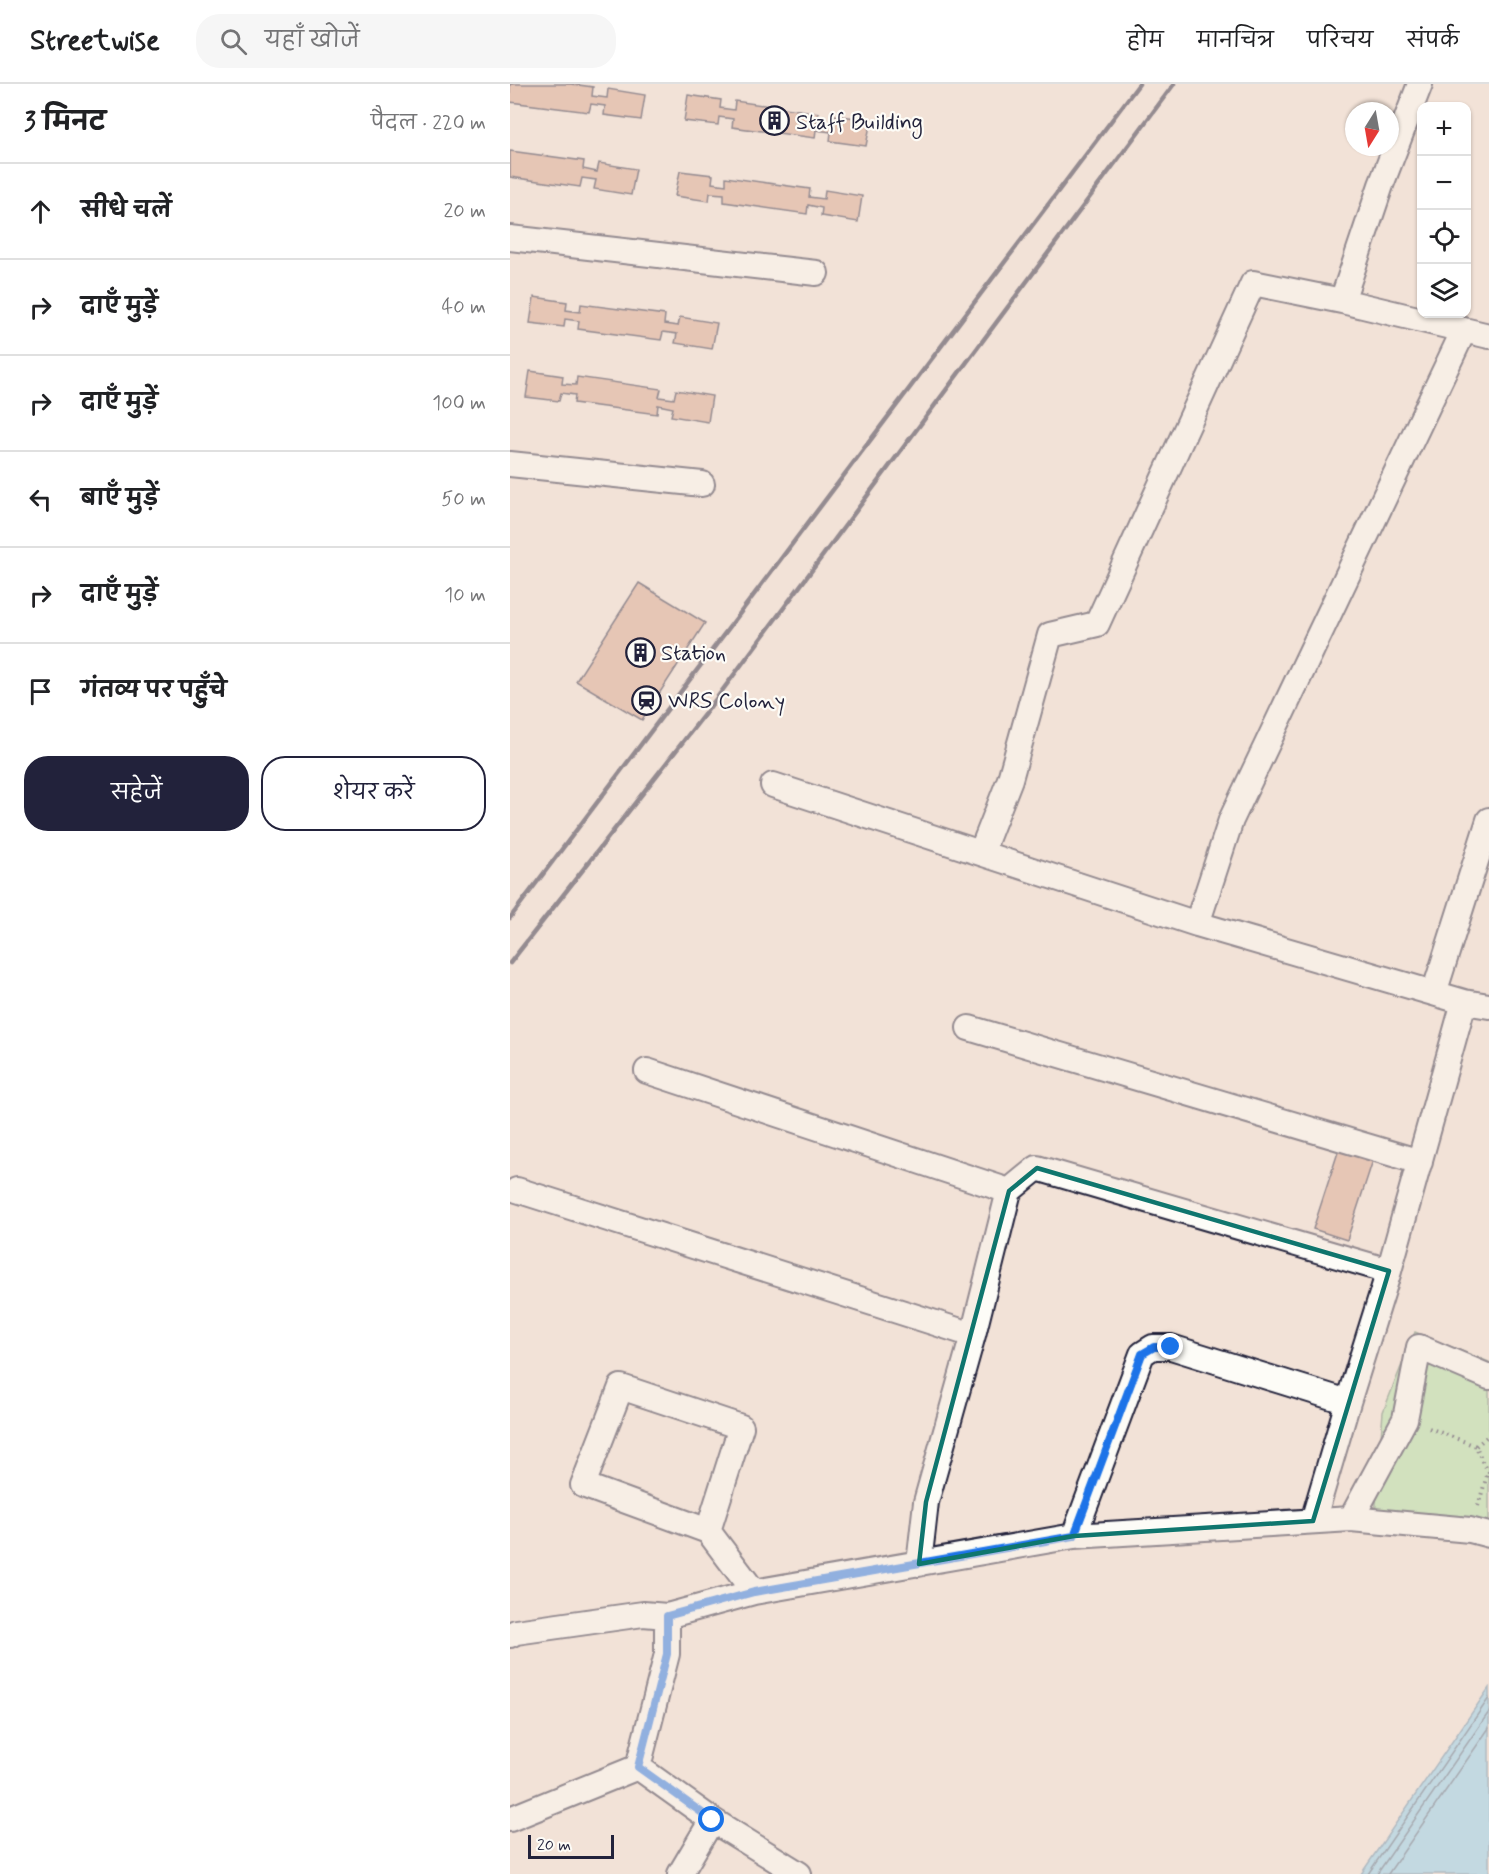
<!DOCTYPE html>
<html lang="hi">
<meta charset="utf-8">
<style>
body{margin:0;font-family:Mynerve,"Playpen Sans Deva",sans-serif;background:#f6f6f6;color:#202124}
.controls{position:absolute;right:18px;top:18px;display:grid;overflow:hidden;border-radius:12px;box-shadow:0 2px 4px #0004}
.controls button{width:54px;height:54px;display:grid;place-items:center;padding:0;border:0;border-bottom:2px solid #e0e0e0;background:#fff;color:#202124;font:30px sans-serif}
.compass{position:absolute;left:835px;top:18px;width:54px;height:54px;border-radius:50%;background:#fff;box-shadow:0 2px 4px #0004;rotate:191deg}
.scale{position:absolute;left:18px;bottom:15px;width:86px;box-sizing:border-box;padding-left:6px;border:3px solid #22223b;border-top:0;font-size:16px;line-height:21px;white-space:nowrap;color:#22223b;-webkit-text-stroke:4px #fdfcf7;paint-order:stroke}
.stop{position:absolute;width:18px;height:18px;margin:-14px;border:4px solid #1a73e8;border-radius:50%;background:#fff}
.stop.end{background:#1a73e8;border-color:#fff;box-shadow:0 2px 6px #0008}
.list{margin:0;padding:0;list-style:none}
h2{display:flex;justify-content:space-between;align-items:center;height:78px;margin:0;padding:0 24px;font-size:26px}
h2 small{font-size:20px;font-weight:400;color:#757577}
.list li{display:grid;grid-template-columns:39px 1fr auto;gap:18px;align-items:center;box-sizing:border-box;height:96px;padding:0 24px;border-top:2px solid #e0e0e0}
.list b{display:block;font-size:22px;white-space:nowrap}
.list em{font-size:20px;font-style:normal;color:#757577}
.actions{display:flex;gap:12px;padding:18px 24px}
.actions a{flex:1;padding:14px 0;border:2px solid #22223b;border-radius:24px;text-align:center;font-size:21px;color:#22223b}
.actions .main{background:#22223b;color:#fff}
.icon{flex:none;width:33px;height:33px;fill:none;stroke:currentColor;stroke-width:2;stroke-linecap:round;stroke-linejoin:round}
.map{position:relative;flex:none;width:979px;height:1790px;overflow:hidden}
header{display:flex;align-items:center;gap:36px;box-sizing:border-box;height:84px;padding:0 30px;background:#fff;border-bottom:2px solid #e0e0e0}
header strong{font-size:28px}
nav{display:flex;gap:33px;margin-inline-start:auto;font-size:21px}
.search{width:420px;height:54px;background:#f6f6f6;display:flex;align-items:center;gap:15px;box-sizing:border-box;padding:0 21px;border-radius:24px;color:#757577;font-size:22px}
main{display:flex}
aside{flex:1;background:#fff}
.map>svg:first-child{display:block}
</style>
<header>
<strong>Streetwise</strong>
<div class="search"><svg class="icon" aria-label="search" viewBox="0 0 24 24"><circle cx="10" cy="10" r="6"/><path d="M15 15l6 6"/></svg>यहाँ खोजें</div>
<nav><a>होम</a><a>मानचित्र</a><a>परिचय</a><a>संपर्क</a></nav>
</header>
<main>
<aside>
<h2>3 मिनट<small>पैदल · 220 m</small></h2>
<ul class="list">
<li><svg class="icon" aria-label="ahead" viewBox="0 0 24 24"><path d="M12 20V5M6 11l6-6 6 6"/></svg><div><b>सीधे चलें</b></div><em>20 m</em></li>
<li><svg class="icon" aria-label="right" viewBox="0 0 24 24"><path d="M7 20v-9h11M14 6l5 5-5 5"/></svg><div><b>दाएँ मुड़ें</b></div><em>40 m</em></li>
<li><svg class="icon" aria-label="right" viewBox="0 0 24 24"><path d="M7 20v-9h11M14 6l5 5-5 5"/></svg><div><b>दाएँ मुड़ें</b></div><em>100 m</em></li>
<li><svg class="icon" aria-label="left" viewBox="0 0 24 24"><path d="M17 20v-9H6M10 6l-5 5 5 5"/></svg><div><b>बाएँ मुड़ें</b></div><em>50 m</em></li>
<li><svg class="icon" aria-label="right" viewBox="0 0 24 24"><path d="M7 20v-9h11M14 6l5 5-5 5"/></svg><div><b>दाएँ मुड़ें</b></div><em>10 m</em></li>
<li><svg class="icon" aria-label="arrive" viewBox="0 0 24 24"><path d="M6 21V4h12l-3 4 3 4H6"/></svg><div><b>गंतव्य पर पहुँचे</b></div></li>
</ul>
<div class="actions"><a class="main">सहेजें</a><a>शेयर करें</a></div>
</aside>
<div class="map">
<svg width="979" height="1790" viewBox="0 0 979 1790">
<rect width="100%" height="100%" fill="#f2e2d7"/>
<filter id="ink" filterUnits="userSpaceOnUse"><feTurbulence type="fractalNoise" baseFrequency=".0167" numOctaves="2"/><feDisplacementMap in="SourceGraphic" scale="12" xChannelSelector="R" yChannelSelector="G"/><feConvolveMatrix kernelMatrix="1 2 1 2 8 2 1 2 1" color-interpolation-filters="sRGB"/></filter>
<g filter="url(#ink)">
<path fill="#aadfa1" stroke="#66806e" stroke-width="1.5" d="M905 1248 979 1278V1462L865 1433 873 1328Z"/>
<path fill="#8bceed" stroke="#6189a6" stroke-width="1.5" d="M979 1604V1790H851Z"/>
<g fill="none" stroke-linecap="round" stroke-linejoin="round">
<path stroke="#4c6782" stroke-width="1.5" d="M858 1790 979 1614
M867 1790 979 1628
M878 1790 979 1644"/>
</g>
<path fill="#d8a48d" stroke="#22223b" stroke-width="1.5" d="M0 0H61L83 3 82 12 97 14 98 5 135 11 131 36 94 31 95 22 81 20 79 28 0 18Z
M178 11 211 16 210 24 224 26 225 17 309 29 307 38 322 40 324 31 361 36 356 62 320 57 321 48 306 46 305 54 222 43 223 35 209 33 208 41 174 37Z
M0 67 74 77 73 85 87 88 89 79 126 85 121 111 84 105 86 96 72 94 70 103 0 93Z
M170 87 203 91 202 99 216 101V93L300 105 299 113 314 115 315 106 352 112 348 138 311 132 312 124 298 121 297 130 214 118V110L200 109 199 117 165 112Z
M24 213 57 218 56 226 70 228 71 220 155 231 154 240 168 242 170 233 207 239 202 265 165 259 167 250 153 248 151 256 68 245 69 237 55 235 54 243 20 239Z
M20 287 53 292 52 300 66 301 67 293 151 305 149 313 164 315 166 306 202 312 198 338 161 332 163 324 148 321 147 330 64 319 65 311 51 309 49 317 16 313Z
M129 499 195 539 132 636 66 597Z
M830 1062 864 1073 837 1156 803 1145Z"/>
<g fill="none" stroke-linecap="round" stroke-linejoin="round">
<defs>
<path id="minor" d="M0 154 306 189
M832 217 871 101 910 0
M0 380 192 400
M263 701 687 840 954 918 979 922
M471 769 500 695 540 551 587 540 743 199 832 217 979 252
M687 840 721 736 954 246
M924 909 979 736
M459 944 910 1078
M137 987 499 1107
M7 1106 463 1251
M979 1293 909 1263 895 1335 841 1435 960 1446 979 1451
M803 1437 838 1318 879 1187 954 918
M198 1447 73 1401 111 1303 231 1343 198 1447 244 1508
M564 1452 632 1270 643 1263H661L838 1318
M409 1480 416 1418 463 1251 499 1107 527 1084 879 1187
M0 1551 6 1548 133 1530 157 1532 244 1508 564 1452 841 1435
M128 1683 202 1736 289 1790
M128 1683 157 1570V1532
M0 1735 128 1683
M170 1790 202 1736"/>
</defs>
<use href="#minor" stroke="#22223b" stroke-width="28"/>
<path stroke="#22223b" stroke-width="4" stroke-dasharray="1.5 4.5" stroke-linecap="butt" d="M919 1344 966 1362 972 1377 979 1388
M966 1362 979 1351
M968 1422 978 1388"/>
<use href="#minor" stroke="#fdfcf7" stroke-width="24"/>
<path stroke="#22223b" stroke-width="4.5" d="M0 834 629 0
M0 879 197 627 664 0"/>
</g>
</g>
<g fill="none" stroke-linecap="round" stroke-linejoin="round" filter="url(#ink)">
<path stroke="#1a73e8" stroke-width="8" d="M202 1736 128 1683 157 1570V1532L244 1508 564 1452 632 1270 644 1263H661"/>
</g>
<path d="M0 0H979V1790H0ZM527 1084 879 1187 803 1437 564 1452 409 1480 416 1418 499 1107Z" fill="#f2e2d7" fill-opacity=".55" fill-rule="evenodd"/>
<path fill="none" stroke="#0f766e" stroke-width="4.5" stroke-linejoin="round" d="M527 1084 879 1187 803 1437 564 1452 409 1480 416 1418 499 1107Z"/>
<defs>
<symbol id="building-ring" viewBox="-11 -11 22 22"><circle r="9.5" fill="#fdfcf7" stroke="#22223b" stroke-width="1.5"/><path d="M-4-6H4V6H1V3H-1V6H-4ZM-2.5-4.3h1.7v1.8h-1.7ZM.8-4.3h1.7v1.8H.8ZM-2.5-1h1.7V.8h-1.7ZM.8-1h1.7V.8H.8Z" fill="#22223b"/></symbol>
<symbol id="station-ring" viewBox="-11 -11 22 22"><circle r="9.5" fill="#fdfcf7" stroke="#22223b" stroke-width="1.5"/><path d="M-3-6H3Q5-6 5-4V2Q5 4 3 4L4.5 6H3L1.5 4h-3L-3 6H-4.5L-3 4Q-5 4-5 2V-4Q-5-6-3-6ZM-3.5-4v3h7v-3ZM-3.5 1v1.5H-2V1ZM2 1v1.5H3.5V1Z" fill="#22223b"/></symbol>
</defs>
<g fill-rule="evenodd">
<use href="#building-ring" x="248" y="20" width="33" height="33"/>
<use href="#building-ring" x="114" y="552" width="33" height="33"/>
<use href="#station-ring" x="120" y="600" width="33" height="33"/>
</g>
<g text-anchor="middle" stroke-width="4.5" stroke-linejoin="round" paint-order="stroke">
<g font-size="22" fill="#22223b" stroke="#fdfcf7" text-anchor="start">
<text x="286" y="45">Staff Building</text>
<text x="151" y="576">Station</text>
<text x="158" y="624">WRS Colony</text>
</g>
</g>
</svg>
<div class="controls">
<button>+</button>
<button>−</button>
<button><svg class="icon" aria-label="locate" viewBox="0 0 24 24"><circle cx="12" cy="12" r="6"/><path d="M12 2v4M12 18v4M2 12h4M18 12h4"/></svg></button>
<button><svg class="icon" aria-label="layers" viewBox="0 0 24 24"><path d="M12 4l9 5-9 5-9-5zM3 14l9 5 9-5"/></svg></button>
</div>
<svg class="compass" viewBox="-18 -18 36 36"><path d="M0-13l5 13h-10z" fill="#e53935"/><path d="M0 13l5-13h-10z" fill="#757577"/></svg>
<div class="scale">20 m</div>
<div class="stop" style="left:202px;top:1736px"></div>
<div class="stop end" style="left:661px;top:1263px"></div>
</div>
</main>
